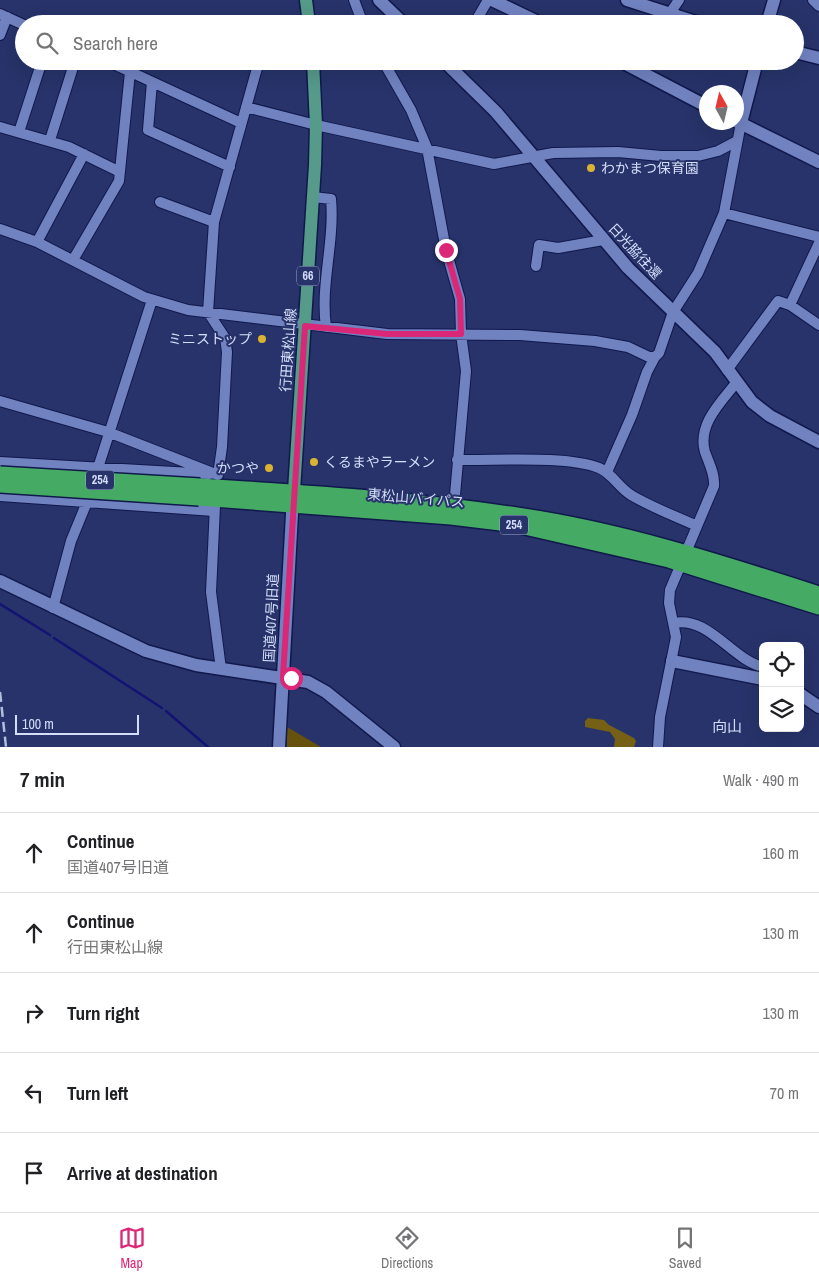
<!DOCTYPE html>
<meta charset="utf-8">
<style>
body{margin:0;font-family:"Archivo Narrow","Noto Sans JP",sans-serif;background:#f2f2f2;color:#202124}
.controls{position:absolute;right:15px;bottom:15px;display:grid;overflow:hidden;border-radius:8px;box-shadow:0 5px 20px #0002}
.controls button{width:45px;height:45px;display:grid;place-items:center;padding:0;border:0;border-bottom:1px solid #e0e0e0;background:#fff;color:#202124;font:25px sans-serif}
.compass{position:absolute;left:699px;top:85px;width:45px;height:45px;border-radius:50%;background:#fff;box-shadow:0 5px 20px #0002;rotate:352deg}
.scale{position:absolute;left:15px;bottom:12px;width:124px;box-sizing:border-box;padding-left:5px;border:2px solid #d5def9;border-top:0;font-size:14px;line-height:18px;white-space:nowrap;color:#d5def9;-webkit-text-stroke:4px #27336a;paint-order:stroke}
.stop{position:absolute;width:15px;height:15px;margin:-11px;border:4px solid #db2777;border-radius:50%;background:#fff}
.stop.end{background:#db2777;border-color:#fff;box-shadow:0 1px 5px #0008}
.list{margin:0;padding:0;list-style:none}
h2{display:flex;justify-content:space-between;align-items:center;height:65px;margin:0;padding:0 20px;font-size:21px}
h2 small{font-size:16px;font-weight:400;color:#757577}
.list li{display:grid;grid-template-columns:32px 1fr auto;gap:15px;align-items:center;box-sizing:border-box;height:80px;padding:0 20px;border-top:1px solid #e0e0e0}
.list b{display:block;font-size:19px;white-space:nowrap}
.list p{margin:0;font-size:16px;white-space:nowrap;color:#757577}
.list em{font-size:16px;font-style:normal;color:#757577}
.icon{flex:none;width:28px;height:28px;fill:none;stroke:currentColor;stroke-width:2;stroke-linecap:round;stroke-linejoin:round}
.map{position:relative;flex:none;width:819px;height:747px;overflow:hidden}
.search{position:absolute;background:#fff;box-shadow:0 5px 20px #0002;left:15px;right:15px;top:15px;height:55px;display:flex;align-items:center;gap:12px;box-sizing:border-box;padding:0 18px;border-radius:28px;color:#757577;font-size:19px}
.sheet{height:465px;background:#fff}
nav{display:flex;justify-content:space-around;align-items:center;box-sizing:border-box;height:70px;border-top:1px solid #e0e0e0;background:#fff;font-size:14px;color:#757577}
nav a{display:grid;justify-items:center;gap:2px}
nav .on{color:#db2777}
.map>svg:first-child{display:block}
</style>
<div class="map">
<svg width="819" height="747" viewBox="0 0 819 747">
<rect width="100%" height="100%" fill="#27336a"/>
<path fill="#67520d" d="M287 727 321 747H287Z"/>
<path fill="#766016" d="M588 718 604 720 609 725 634 738 636 741 634 747H614L615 739 610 732 585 727V721Z"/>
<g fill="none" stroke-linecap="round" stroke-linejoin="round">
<path stroke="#141373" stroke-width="2.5" d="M0 604 50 635
M54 638 162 708
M166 711 208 747"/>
<defs>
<path id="street" d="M354 0 363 24
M813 0 819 6
M670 13 679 0
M0 14 24 25
M474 24 488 0
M0 35 7 17
M107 61 241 123
M383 61 411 110 427 148 446 250 460 299 461 334 466 371 454 506
M152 82 148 130 230 167
M246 107 316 125 494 164 553 153 618 152 661 156H698L718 151 737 141
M0 127 69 147 120 172
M19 132 42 61
M50 140 75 61
M313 197 331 199C335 241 320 285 326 327
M160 202 214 222
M724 213 819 237
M0 229 37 242 144 297 188 310 387 334 520 335 595 341 628 347 649 357H655L659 353 673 312 698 273 724 213 741 123
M37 242 84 154
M73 260 119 181 130 72
M536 266 539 245 558 248 603 240
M790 305 819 243
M727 370 778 301 790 305 819 325
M0 401 108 432 218 475 222 447 227 352 225 338 208 312 214 222 259 61
M457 460C494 461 566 455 599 468 612 473 618 487 631 495 651 507 675 516 697 526
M0 462 209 474
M607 472 632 415 647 372 655 357
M0 496 214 511
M215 506 211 592 221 669
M53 608 71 541 87 502 152 300
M674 623C709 616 731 659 763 667
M658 747 660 717 676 637 669 603 670 590 714 486C715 474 709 463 705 452 697 425 721 402 736 383"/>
<path id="secondary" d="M379 0 404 24
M492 0 542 24
M627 0 702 24
M767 24 774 0
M795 52 819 58
M444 61 496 112 628 268 715 352 752 402 770 416 819 442
M620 61 706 106
M736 121 819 162
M741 123 757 61
M0 581 146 651 196 665 308 682 326 692 394 747
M672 661 763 679
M800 694 819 707
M279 747 293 496"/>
<path id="primary" d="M306 0 309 24
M294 491 315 165 316 125 313 61"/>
<path id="highway" d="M200 486C308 493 416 499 523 516 624 531 722 563 819 594
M199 498 451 517 516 525 669 560 819 607"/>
</defs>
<use href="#street" stroke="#11184c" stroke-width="12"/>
<use href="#secondary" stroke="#11184c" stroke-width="15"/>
<use href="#primary" stroke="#11184c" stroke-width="15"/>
<use href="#highway" stroke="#11184c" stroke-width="18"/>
<use href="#street" stroke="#7182c0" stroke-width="10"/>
<use href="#secondary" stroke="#7182c0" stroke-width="12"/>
<use href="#primary" stroke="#569a89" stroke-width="12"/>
<use href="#highway" stroke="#44aa64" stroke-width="15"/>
<path stroke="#b3bddd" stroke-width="2.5" stroke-dasharray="10 5" stroke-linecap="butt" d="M0 692 6 747"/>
<defs>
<path id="highway-bridge" d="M0 474 200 486
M0 485 199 498"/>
</defs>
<use href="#highway-bridge" stroke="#11184c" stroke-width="18" stroke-linecap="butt"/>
<use href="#highway-bridge" stroke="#44aa64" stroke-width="15"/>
</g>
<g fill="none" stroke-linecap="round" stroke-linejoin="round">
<path stroke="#db2777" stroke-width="6" d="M291 678 283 676 305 326 387 334H461L460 299 446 250"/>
</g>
<g fill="#dab333" stroke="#27336a" stroke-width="2">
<circle cx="591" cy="168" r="5"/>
<circle cx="262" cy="339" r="5"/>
<circle cx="314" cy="462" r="5"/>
<circle cx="269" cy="468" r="5"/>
</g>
<g text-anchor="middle" stroke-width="4" stroke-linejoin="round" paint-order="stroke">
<g fill="#27336a" stroke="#a1abce" stroke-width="1">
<rect x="297" y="266.5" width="22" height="19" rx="4"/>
<rect x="86" y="470.5" width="28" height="19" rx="4"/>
<rect x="500" y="515.5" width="28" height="19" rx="4"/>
</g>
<g font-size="12" font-weight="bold" fill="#d5def9">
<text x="308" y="280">66</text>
<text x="100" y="484">254</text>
<text x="514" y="529">254</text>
</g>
<g font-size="14" fill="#d5def9" stroke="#27336a" text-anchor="start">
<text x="601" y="173">わかまつ保育園</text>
<text x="252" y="344" text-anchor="end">ミニストップ</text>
<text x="324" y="467">くるまやラーメン</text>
<text x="259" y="473" text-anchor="end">かつや</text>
</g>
<g font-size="14" fill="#d5def9" stroke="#27336a">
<text transform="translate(635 251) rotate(47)" y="5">日光脇往還</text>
<text transform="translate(288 350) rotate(-86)" y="5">行田東松山線</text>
<text transform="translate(416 498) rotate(5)" y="5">東松山バイパス</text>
<text transform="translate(271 618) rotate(-87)" y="5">国道407号旧道</text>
</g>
<g font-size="15" fill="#d5def9" stroke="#27336a">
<text x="727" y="732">向山</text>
</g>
</g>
</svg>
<div class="controls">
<button><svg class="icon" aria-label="locate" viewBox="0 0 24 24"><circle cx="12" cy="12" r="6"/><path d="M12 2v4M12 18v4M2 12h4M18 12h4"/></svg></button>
<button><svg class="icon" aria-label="layers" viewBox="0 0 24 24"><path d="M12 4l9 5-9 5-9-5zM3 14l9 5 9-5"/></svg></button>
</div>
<svg class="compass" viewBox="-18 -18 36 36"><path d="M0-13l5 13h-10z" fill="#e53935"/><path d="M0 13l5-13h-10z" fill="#757577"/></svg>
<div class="scale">100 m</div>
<div class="stop" style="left:291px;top:678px"></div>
<div class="stop end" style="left:446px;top:250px"></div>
<div class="search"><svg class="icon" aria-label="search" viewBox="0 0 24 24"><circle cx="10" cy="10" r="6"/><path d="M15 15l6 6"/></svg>Search here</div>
</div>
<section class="sheet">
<h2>7 min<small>Walk · 490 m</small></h2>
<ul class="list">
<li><svg class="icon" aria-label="ahead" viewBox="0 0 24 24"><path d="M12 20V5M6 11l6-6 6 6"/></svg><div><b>Continue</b><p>国道407号旧道</p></div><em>160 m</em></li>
<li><svg class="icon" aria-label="ahead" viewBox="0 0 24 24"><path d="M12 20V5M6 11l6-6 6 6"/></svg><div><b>Continue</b><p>行田東松山線</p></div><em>130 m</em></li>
<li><svg class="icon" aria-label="right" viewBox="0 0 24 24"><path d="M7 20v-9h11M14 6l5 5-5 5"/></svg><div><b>Turn right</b></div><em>130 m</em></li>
<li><svg class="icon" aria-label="left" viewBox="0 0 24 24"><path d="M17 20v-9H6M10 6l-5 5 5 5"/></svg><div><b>Turn left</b></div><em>70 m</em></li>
<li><svg class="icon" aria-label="arrive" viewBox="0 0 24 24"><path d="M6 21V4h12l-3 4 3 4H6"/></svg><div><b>Arrive at destination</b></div></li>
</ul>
</section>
<nav>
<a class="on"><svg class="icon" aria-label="map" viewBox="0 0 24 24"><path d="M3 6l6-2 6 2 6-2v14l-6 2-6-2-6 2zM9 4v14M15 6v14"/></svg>Map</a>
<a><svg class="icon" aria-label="directions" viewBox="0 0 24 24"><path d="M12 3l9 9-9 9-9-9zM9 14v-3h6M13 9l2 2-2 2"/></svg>Directions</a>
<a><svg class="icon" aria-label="saved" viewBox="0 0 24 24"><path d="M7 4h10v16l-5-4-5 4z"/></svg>Saved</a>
</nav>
